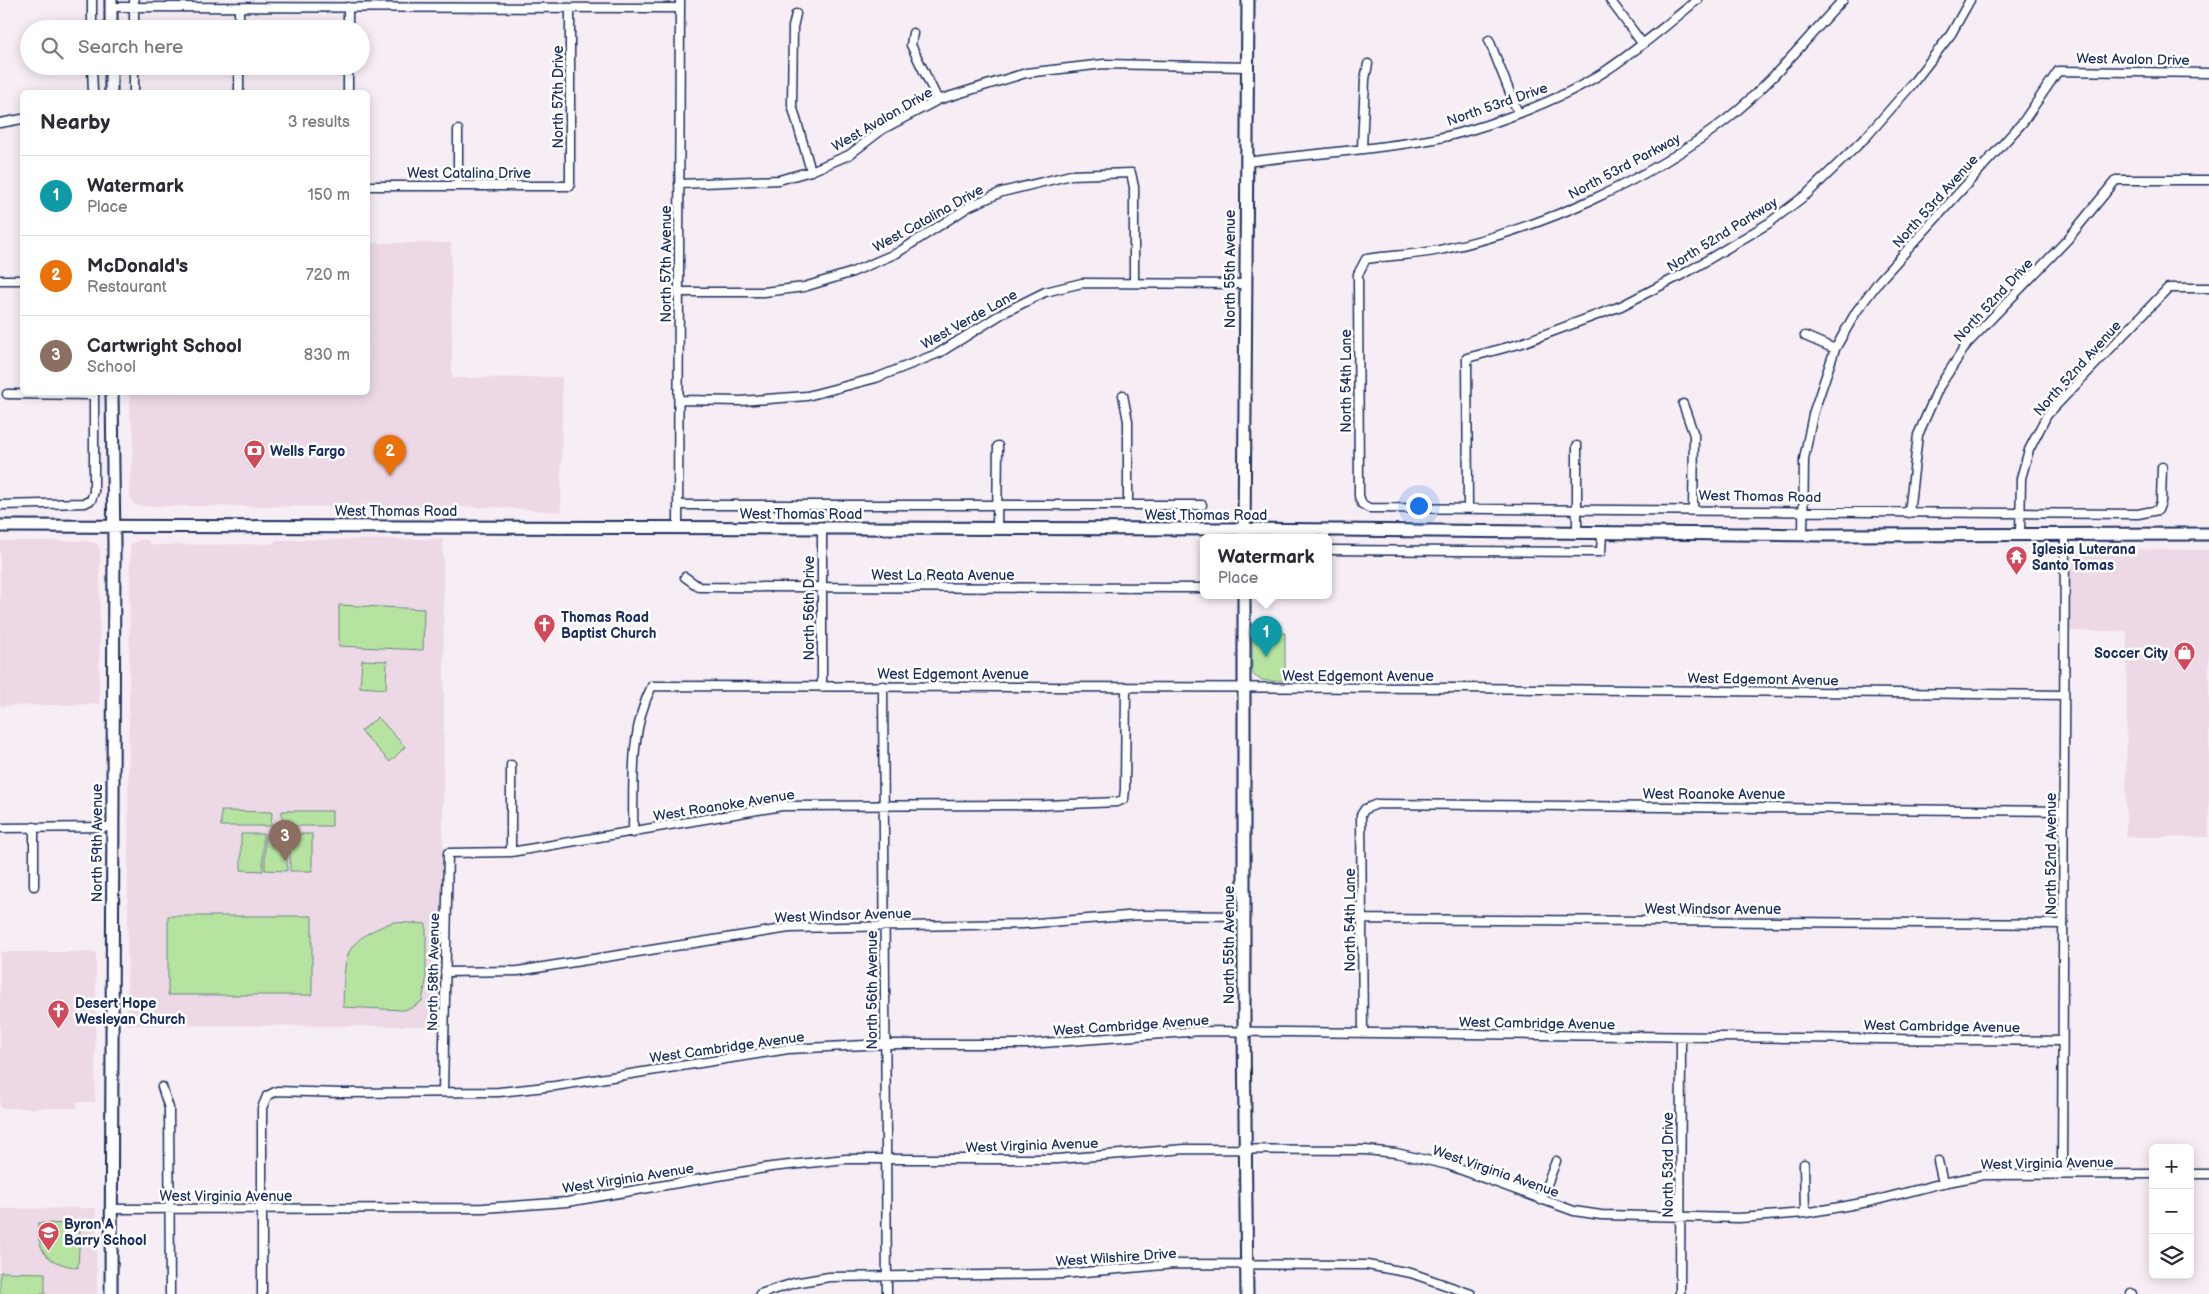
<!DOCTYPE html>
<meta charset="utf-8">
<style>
body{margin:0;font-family:"Balsamiq Sans",sans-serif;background:#f2f2f3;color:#2b2b33}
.controls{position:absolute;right:15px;bottom:15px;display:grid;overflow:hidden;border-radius:8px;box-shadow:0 2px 12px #0003}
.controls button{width:45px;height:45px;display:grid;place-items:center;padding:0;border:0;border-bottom:1px solid #e1e1e2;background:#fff;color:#2b2b33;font:25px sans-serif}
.you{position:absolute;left:1418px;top:505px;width:18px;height:18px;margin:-12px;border:4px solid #fff;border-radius:50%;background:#1a73e8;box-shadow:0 0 0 8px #1a73e833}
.badge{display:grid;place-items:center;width:32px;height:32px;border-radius:50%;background:#0f766e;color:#fff;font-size:16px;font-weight:700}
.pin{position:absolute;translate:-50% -41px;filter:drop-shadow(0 1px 2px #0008)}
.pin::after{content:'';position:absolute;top:26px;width:18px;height:15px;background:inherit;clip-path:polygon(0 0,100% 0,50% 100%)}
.popup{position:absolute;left:1200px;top:534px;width:132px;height:65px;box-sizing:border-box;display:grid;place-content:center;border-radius:8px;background:#fff;filter:drop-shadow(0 1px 4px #0005);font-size:16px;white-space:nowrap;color:#7c7c81}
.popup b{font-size:19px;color:#2b2b33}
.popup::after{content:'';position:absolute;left:50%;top:100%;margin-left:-10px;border:10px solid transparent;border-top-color:#fff}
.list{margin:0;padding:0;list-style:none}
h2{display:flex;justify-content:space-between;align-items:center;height:65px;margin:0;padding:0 20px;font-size:21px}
h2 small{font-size:16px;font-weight:400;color:#7c7c81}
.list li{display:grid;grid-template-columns:32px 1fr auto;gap:15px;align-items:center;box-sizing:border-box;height:80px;padding:0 20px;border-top:1px solid #e1e1e2}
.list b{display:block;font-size:19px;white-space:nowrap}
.list p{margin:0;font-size:16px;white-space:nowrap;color:#7c7c81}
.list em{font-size:16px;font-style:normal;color:#7c7c81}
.icon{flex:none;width:28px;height:28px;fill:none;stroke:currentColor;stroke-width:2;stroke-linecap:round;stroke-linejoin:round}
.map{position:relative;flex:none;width:2209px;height:1294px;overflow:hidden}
.search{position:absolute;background:#fff;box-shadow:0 2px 12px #0003;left:20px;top:20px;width:350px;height:55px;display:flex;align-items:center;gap:12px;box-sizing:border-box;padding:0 18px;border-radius:28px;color:#7c7c81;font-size:19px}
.panel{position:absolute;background:#fff;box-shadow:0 2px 12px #0003;left:20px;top:90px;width:350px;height:305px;border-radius:8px}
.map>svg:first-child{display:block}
</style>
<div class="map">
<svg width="2209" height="1294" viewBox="0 0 2209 1294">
<rect width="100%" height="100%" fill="#f7edf4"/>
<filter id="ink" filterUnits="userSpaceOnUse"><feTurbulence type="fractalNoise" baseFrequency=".02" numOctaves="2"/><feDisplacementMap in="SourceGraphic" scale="10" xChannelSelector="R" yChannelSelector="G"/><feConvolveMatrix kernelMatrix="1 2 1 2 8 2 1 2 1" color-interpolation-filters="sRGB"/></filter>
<g filter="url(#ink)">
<path fill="#edd8e6" d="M368 243H451L452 378 562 377 561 512 496 507 137 506 134 504 130 496 134 434 130 415V393L368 392Z
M443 539 444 696 441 1026 127 1025 130 549 131 544 140 540H146L152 545 271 544 277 540Z
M0 541H84L96 543 98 546 100 551 99 704 0 706Z
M2078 549 2209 550V837H2126L2127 631H2070L2071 555Z
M0 952H96L95 1102H77V1108H0Z
M96 1208 97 1294H0V1209Z"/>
<path fill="#b7e3a1" stroke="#698980" d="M339 605 424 609 423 650 339 646Z
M1252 633H1285V681C1274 680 1258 684 1252 672Z
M362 660 387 661 386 689 360 687Z
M378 717 405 747 390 762 361 731Z
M221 811 272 812 271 826H221Z
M282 811H332V826H282Z
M241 834H263V871L241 870Z
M265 834H287V871L265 870Z
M290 834H312V871H290Z
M168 916H312V995H168Z
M393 922 426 924V981L422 1001 412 1008 403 1010 343 1007C345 956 340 942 393 922Z
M38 1223 74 1224 80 1229 78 1268C48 1262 38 1256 38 1223Z
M0 1272 45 1273V1294H0Z"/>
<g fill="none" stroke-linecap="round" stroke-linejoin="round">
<defs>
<path id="street" d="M92 0V29
M134 0V29
M1610 0 1642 43
M1843 0C1805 40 1770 85 1727 119 1650 180 1540 229 1444 249 1419 255 1392 255 1366 259L1358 274 1359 496 1362 504 1369 508 2138 514 2158 510 2161 502 2162 467
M111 7 680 8
M348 7V29
M239 8V29
M796 14 793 27 792 105 811 171
M913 33 911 45 938 100
M1489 40 1518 113
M92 66 93 92
M134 66V92
M239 66V92
M348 66V92
M0 123 22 119
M458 130V186
M1362 148 1365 79 1368 64
M1246 162C1308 154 1372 150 1434 139 1484 129 1561 100 1604 72 1636 51 1667 25 1697 0
M679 184 779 180 811 171 849 155 883 129 938 100 1026 73 1104 64 1247 67
M368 186H570V8
M0 280H22
M679 292H764L804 287 850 273 897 253 970 206 1002 192 1071 175 1131 173 1134 187V283
M1805 336 1835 349
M7 394 94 395
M1123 395 1128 421V505
M679 400 741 401 807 396 876 378 939 353 1003 313 1045 292 1082 283 1245 284
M1683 404 1694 435 1693 510
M0 505 85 503 91 500 94 492V392
M678 505H1202
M1468 508 1467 358 1519 344 1621 306 1689 271 1769 223 1807 194 1867 136 1909 88 1951 34 1970 0
M1909 513 1918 435 1939 387 1967 344 2067 240 2116 180H2209
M678 529 680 0
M822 529V687
M997 529 998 446
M1325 531V538
M1577 534V446
M1803 535 1804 459 1813 414 1835 349 1856 312 1879 281 2023 122 2058 71 2209 73
M2020 535 2021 478 2029 450 2047 415 2168 288H2209
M1328 550 1601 552 1602 534
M685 577 699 587 1204 588
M883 686 887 1294
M511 765V852
M34 827V886
M0 828 112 827
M633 833C634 783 629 731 652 686L1461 688 2064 695
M1363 919 2063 924
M445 972 518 971 789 928 1023 924 1140 915 1245 916
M1363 1032 1361 815 1365 809 1377 804 2063 811
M162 1087 169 1108 170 1294
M443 1092 448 853 511 852 782 806 1046 805 1117 802 1124 799 1125 789 1126 687
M1938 1161 1943 1183
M1804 1164 1805 1213
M2062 1174 2065 535
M2190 1174H2209
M1541 1200 1556 1161
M111 1209 483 1208 567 1202 771 1167 846 1159H1057L1185 1149 1365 1150 1396 1153 1448 1165 1574 1211 1601 1215 1739 1218 1805 1213 1840 1207 1873 1201 1943 1183 1983 1175 2153 1174
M2131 1293 2132 1294
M262 1294V1108L267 1096 277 1091 341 1093 499 1092 555 1086 788 1049 885 1044H1029L1201 1031 2062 1041
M760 1294 794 1283 829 1277 1062 1274 1175 1264 1367 1265 1411 1273 1471 1294
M1680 1294 1681 1037"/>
<path id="secondary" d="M111 0V29
M111 66V92
M0 526 1244 529 1825 535 2209 534
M1244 538 1248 0
M1244 596V1031L1247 1294
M111 1294 114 545 112 392"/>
</defs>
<use href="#street" stroke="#1b2f5e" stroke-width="11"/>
<use href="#secondary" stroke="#1b2f5e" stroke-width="15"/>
<use href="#street" stroke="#fff" stroke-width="8"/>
<use href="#secondary" stroke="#fff" stroke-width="11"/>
</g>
</g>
<defs>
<symbol id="bank-pin" viewBox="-11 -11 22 30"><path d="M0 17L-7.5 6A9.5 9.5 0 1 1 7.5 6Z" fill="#d1495b" stroke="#fff"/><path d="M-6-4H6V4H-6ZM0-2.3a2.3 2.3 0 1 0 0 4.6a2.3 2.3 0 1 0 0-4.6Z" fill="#fff"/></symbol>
<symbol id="temple-pin" viewBox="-11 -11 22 30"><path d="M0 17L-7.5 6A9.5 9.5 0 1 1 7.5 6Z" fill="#d1495b" stroke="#fff"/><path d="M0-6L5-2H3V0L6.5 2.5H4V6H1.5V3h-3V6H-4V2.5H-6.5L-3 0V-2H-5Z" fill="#fff"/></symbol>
<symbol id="church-pin" viewBox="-11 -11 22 30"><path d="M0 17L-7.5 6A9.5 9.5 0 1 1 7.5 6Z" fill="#d1495b" stroke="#fff"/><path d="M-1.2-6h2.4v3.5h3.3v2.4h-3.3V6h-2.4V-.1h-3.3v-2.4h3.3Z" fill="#fff"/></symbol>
<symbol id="shop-pin" viewBox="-11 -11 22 30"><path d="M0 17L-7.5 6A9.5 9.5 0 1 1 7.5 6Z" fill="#d1495b" stroke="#fff"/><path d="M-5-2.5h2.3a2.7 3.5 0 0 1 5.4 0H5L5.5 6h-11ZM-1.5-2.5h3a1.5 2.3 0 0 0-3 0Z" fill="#fff"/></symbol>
<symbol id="school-pin" viewBox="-11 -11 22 30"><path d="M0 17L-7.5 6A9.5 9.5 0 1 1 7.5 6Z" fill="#d1495b" stroke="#fff"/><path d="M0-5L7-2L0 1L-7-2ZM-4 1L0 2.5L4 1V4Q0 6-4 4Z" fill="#fff"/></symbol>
</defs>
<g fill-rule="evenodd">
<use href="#bank-pin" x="242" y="438" width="25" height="34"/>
<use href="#temple-pin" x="2004" y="544" width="25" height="34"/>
<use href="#church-pin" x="532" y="612" width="25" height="34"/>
<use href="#shop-pin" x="2172" y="640" width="25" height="34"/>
<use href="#church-pin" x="46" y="998" width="25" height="34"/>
<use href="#school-pin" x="36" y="1220" width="25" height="34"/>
</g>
<g text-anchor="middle" stroke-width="5" stroke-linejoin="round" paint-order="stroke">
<g font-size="14" fill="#1b2f5e" stroke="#fff">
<text transform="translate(2133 59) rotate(1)" y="5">West Avalon Drive</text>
<text transform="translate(558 97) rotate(-90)" y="5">North 57th Drive</text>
<text transform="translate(1497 104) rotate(-19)" y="5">North 53rd Drive</text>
<text transform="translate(882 119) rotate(-30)" y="5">West Avalon Drive</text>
<text transform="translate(1624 166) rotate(-28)" y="5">North 53rd Parkway</text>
<text x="469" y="178">West Catalina Drive</text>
<text transform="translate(1935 201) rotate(-48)" y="5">North 53rd Avenue</text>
<text transform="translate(928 218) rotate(-29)" y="5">West Catalina Drive</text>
<text transform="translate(1722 234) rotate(-32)" y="5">North 52nd Parkway</text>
<text transform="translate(666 264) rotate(-90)" y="5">North 57th Avenue</text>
<text transform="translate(1230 269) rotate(-90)" y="5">North 55th Avenue</text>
<text transform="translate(1993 300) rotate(-47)" y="5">North 52nd Drive</text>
<text transform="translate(969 319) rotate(-29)" y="5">West Verde Lane</text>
<text transform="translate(2077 368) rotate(-48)" y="5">North 52nd Avenue</text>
<text transform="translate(1346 381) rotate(-90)" y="5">North 54th Lane</text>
<text transform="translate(1760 496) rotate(1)" y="5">West Thomas Road</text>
<text x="396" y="516">West Thomas Road</text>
<text x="801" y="519">West Thomas Road</text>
<text x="1206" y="520">West Thomas Road</text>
<text x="943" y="580">West La Reata Avenue</text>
<text transform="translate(809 608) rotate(-90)" y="5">North 56th Drive</text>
<text x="953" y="679">West Edgemont Avenue</text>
<text x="1358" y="681">West Edgemont Avenue</text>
<text transform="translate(1763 679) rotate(1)" y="5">West Edgemont Avenue</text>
<text x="1714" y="799">West Roanoke Avenue</text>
<text transform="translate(724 805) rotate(-9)" y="5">West Roanoke Avenue</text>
<text transform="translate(97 843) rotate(-90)" y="5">North 59th Avenue</text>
<text transform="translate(2051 854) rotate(-90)" y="5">North 52nd Avenue</text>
<text x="1713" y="914">West Windsor Avenue</text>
<text transform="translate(843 915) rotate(-2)" y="5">West Windsor Avenue</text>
<text transform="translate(1350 920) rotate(-90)" y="5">North 54th Lane</text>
<text transform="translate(1229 945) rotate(-90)" y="5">North 55th Avenue</text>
<text transform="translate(433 972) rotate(-89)" y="5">North 58th Avenue</text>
<text transform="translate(872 990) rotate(-90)" y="5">North 56th Avenue</text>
<text transform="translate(1537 1023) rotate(1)" y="5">West Cambridge Avenue</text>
<text transform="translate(1131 1025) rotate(-4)" y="5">West Cambridge Avenue</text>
<text transform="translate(1942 1026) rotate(1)" y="5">West Cambridge Avenue</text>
<text transform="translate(727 1047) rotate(-8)" y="5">West Cambridge Avenue</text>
<text transform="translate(1032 1145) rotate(-2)" y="5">West Virginia Avenue</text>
<text transform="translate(2047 1163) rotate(-1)" y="5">West Virginia Avenue</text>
<text transform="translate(1668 1165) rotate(-90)" y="5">North 53rd Drive</text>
<text transform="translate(1496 1171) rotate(19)" y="5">West Virginia Avenue</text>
<text transform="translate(628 1178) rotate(-9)" y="5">West Virginia Avenue</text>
<text x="226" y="1201">West Virginia Avenue</text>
<text transform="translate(1116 1257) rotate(-4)" y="5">West Wilshire Drive</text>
</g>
<g font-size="14" font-weight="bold" fill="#1b2f5e" stroke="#fff" text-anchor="start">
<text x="270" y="456">Wells Fargo</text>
<text x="2032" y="554">Iglesia Luterana<tspan x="2032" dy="16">Santo Tomas</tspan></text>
<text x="561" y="622">Thomas Road<tspan x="561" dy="16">Baptist Church</tspan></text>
<text x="2168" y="658" text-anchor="end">Soccer City</text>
<text x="75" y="1008">Desert Hope<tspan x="75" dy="16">Wesleyan Church</tspan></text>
<text x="64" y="1229">Byron A<tspan x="64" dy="16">Barry School</tspan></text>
</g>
</g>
</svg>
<div class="controls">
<button>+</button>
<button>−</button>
<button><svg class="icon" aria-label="layers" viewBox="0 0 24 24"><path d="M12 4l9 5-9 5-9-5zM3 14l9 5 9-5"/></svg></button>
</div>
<div class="you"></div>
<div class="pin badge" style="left:1266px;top:657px;background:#0f9aa8">1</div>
<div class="popup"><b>Watermark</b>Place</div>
<div class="pin badge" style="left:390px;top:476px;background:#e8710a">2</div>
<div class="pin badge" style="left:285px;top:861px;background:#8d6e63">3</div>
<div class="search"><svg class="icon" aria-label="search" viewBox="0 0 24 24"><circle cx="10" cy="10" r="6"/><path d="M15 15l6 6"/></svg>Search here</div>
<section class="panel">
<h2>Nearby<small>3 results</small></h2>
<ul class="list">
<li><span class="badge" style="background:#0f9aa8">1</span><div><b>Watermark</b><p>Place</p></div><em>150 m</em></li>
<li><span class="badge" style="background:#e8710a">2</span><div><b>McDonald's</b><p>Restaurant</p></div><em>720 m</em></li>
<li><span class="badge" style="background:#8d6e63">3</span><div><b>Cartwright School</b><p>School</p></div><em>830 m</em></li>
</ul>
</section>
</div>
